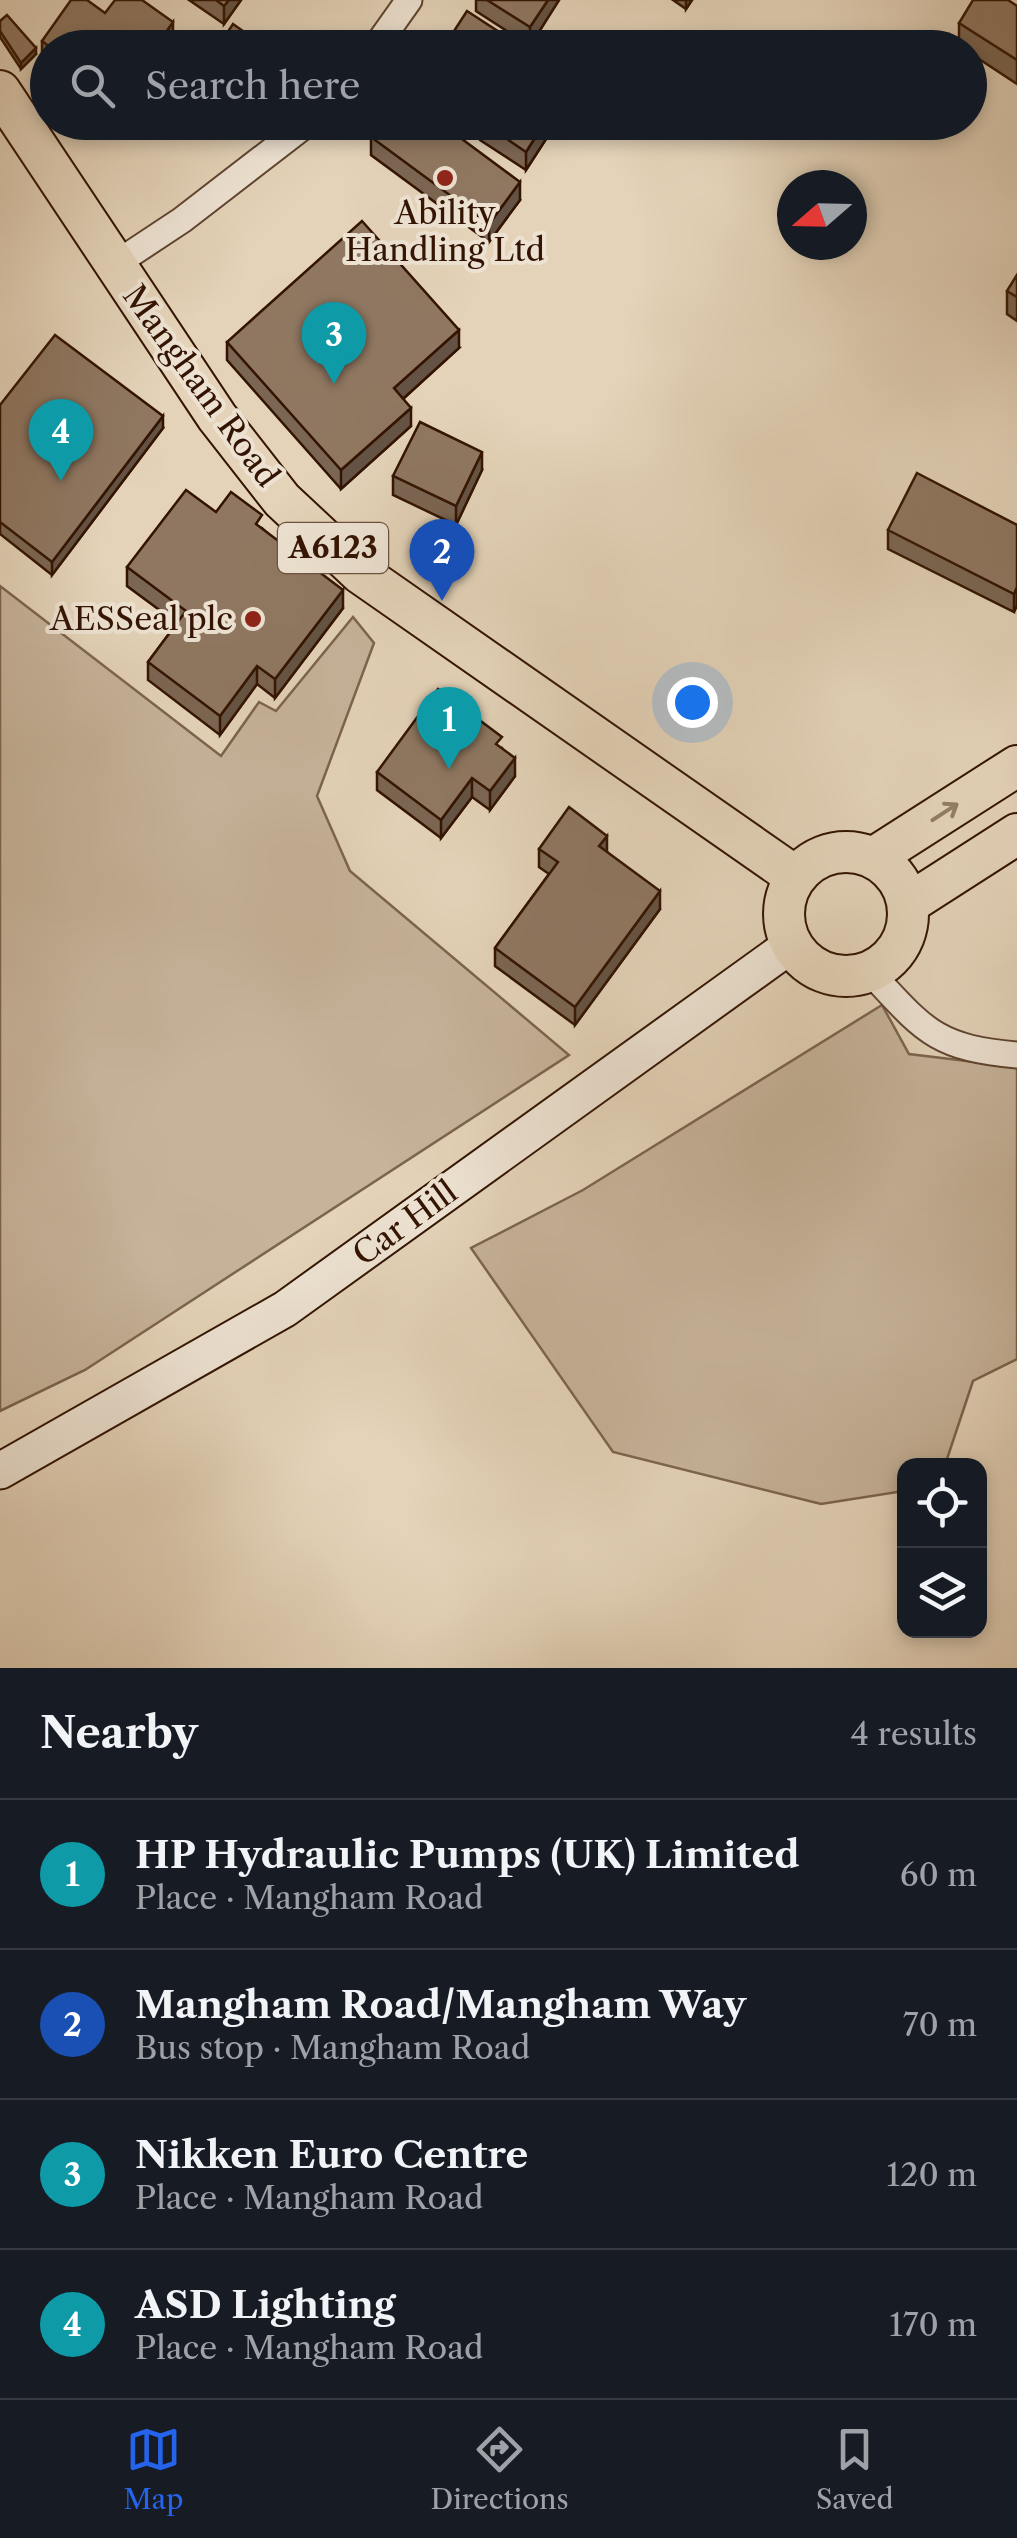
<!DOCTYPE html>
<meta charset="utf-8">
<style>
body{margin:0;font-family:"Libre Caslon Text",serif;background:#20242c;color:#f1f3f6}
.controls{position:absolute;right:30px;bottom:30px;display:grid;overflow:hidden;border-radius:20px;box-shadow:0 5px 15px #0003}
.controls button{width:90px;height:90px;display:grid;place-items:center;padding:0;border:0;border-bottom:2px solid #363941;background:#171b24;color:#f1f3f6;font:50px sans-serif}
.compass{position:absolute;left:777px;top:170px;width:90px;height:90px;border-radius:50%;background:#171b24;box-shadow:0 5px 15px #0003;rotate:250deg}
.you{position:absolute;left:692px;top:702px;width:35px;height:35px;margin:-25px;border:8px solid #fff;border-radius:50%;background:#1a73e8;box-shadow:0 0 0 15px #1a73e833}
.badge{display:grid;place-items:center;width:65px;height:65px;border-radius:50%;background:#2563eb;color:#fff;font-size:32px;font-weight:700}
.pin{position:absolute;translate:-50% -82px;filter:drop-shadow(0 2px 5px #0008)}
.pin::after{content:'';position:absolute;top:52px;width:35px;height:30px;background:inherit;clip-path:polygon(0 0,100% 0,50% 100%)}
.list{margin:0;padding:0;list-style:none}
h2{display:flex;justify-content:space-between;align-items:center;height:130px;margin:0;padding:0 40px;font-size:42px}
h2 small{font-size:32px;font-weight:400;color:#9ea1a6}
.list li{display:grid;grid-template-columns:65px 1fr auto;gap:30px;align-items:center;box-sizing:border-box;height:150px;padding:0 40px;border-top:2px solid #363941}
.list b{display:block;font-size:38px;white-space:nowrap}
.list p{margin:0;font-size:32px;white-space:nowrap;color:#9ea1a6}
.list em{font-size:32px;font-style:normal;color:#9ea1a6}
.icon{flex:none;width:55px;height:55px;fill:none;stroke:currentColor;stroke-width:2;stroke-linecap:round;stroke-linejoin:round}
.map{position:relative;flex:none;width:1017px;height:1668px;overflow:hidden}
.search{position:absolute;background:#171b24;box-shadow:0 5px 15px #0003;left:30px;right:30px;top:30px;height:110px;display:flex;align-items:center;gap:25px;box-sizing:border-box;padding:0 35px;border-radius:55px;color:#9ea1a6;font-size:38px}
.sheet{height:730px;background:#171b24}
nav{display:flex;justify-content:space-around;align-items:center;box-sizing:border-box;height:140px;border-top:2px solid #363941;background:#171b24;font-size:28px;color:#9ea1a6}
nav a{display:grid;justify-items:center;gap:5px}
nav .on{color:#2563eb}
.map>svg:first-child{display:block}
</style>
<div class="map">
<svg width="1017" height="1668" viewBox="0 0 1017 1668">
<rect width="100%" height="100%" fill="#e4d3b9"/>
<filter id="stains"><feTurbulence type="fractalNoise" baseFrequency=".002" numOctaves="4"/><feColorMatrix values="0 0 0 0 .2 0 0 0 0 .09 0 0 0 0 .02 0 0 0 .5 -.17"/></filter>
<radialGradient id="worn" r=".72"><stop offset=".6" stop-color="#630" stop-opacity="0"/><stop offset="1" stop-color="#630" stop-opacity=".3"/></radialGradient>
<path fill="#c6b39a" stroke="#7c644e" stroke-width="2.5" d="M0 586 221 756 259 702 276 711 353 617 374 643 317 796 350 871 569 1055 85 1370 0 1411Z
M882 1005 909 1054 1017 1067V1359L973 1381 945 1465 904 1466V1491L821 1504 613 1452 471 1248 583 1190Z"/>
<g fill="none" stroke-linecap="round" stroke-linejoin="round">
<defs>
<path id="street" d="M375 48 409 0
M114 265 182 220 309 122
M870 972C924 1030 935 1048 1017 1055"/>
<path id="secondary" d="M0 1471 285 1309 791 945"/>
<path id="primary" d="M0 91 217 417 282 500 360 573 796 877
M784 914a62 62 0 1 1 124 0a62 62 0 1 1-124 0Z
M873 858 1017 766
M908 904 1017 834"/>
</defs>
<use href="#street" stroke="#5f4430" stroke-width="29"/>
<use href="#secondary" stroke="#331402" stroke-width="39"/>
<use href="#primary" stroke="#331402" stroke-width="44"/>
<use href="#street" stroke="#ede2d2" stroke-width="25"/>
<use href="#secondary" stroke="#ede2d2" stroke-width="35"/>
<use href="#primary" stroke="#e4d3b9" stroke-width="40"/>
</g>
<path fill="#7b6653" stroke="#331402" stroke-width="2.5" d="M189 0H241L224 24Z
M476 0H559L530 46 476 11Z
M673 0H692L686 9Z
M1017 6V84L970 53V48L959 46V23Z
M105 13 173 40 168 48H48V63L42 59V41Z
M0 21 36 54 21 69 0 37Z
M477 122H557L526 170 480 140V124Z
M371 137 520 200 489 242 371 155Z
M1017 275V321L1007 314V291Z
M227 342 459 348 403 399 411 426 341 489 227 360Z
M0 405 163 428 52 575 0 534Z
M482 470 456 525 393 495V476Z
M216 512 262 528 343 608 275 698 257 684 220 735 148 680V662L177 623 127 586V567Z
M1017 525 1014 612 888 549V530Z
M502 748 515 776 490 810 472 797 441 838 377 790V772Z
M539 849 607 852 660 909 575 1025 495 966V948L549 874 539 867Z"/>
<path fill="#645344" stroke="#331402" stroke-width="2.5" d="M229 0H241L224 24V6Z
M548 0H559L530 46V27Z
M686 0H692L686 9Z
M173 22V40L168 48H155Z
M36 48V54L21 69V63Z
M545 122H557L526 170V152Z
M520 182V200L489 242V224Z
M459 330V348L394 407V388Z
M411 408V426L341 489V470Z
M163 416V428L52 575V562Z
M482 452V470L456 525V506Z
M1017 587V606L1014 612V594Z
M343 590V608L275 698V679Z
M257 666V684L220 735V716Z
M515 758V776L490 810V791Z
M472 778V797L441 838V820Z
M607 836V854L599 846Z
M660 891V909L575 1025V1007Z"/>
<path fill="#8f7761" stroke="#331402" stroke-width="2.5" d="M71 0H87L105 13 115 0H142L173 22 155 48H51L42 41Z
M216 0H229L224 6Z
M487 0H548L530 27Z
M973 0H1008L1017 6V60L959 23Z
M467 11 524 48H443Z
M7 15 36 48 21 63 0 31V21Z
M233 24 267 48H217Z
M382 122H439L520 182 489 224 371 137Z
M482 122H545L526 152Z
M362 221 459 330 394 388 411 408 341 470 227 342Z
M1017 275V297L1007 291Z
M55 335 163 416 52 562 0 522V405Z
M420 422 482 452 456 506 393 476Z
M917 473 1017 525V587L1014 594 888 530Z
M186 490 216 512 231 492 262 515 256 524 343 590 275 679 257 666 220 716 148 662 186 611 127 567Z
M438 689 502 737 496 744 515 758 490 791 472 778 441 820 377 772Z
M569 807 607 836 599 846 660 891 575 1007 495 948 558 862 539 849Z"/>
<defs><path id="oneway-shaft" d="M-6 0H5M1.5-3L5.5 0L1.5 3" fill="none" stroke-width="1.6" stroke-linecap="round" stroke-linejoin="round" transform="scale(2.5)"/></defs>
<use stroke="#947d67" href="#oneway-shaft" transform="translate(945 812) rotate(-33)"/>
<g fill="#8f2418" stroke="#ede2d2" stroke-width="4">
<circle cx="445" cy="178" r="10"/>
<circle cx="253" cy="619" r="10"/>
</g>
<g text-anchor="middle" stroke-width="8" stroke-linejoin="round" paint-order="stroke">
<rect fill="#ede2d2" stroke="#6b5240" stroke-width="2.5" x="278" y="523" width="110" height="50" rx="8"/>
<g font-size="30" font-weight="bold" fill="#331402">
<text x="333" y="558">A6123</text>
</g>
<g font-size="32" fill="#331402" stroke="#ede2d2">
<text x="445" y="224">Ability<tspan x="445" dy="37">Handling Ltd</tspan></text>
<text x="233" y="630" text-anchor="end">AESSeal plc</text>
</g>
<g font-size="32" fill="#331402" stroke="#ede2d2">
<text transform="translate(201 386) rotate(54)" y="11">Mangham Road</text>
<text transform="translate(405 1223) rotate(-36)" y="11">Car Hill</text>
</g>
</g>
<rect width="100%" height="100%" filter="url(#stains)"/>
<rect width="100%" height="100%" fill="url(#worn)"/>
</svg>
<div class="controls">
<button><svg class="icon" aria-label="locate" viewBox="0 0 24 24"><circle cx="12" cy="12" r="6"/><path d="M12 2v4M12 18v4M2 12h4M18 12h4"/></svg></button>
<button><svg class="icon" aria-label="layers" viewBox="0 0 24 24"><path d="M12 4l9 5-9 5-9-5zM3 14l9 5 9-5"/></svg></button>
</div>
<svg class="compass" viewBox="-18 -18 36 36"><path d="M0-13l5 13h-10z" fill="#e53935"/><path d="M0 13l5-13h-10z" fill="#9ea1a6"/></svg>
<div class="you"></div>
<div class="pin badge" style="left:449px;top:769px;background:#0f9aa8">1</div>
<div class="pin badge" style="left:442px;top:601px;background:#1a4fb4">2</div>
<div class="pin badge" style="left:334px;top:384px;background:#0f9aa8">3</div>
<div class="pin badge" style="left:61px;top:481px;background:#0f9aa8">4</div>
<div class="search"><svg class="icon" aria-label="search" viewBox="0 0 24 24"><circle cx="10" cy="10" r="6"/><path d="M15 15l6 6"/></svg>Search here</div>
</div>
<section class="sheet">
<h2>Nearby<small>4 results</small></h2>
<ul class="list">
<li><span class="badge" style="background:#0f9aa8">1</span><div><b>HP Hydraulic Pumps (UK) Limited</b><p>Place · Mangham Road</p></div><em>60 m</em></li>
<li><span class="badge" style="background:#1a4fb4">2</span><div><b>Mangham Road/Mangham Way</b><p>Bus stop · Mangham Road</p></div><em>70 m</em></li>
<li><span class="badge" style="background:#0f9aa8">3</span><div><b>Nikken Euro Centre</b><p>Place · Mangham Road</p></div><em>120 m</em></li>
<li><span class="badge" style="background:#0f9aa8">4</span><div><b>ASD Lighting</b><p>Place · Mangham Road</p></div><em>170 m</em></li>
</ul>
</section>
<nav>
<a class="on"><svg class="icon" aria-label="map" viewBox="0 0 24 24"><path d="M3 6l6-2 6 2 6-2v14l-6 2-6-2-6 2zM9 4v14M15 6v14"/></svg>Map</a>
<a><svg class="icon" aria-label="directions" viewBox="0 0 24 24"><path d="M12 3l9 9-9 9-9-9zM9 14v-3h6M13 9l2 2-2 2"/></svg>Directions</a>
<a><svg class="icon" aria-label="saved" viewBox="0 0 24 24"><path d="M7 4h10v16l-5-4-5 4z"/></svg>Saved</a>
</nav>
